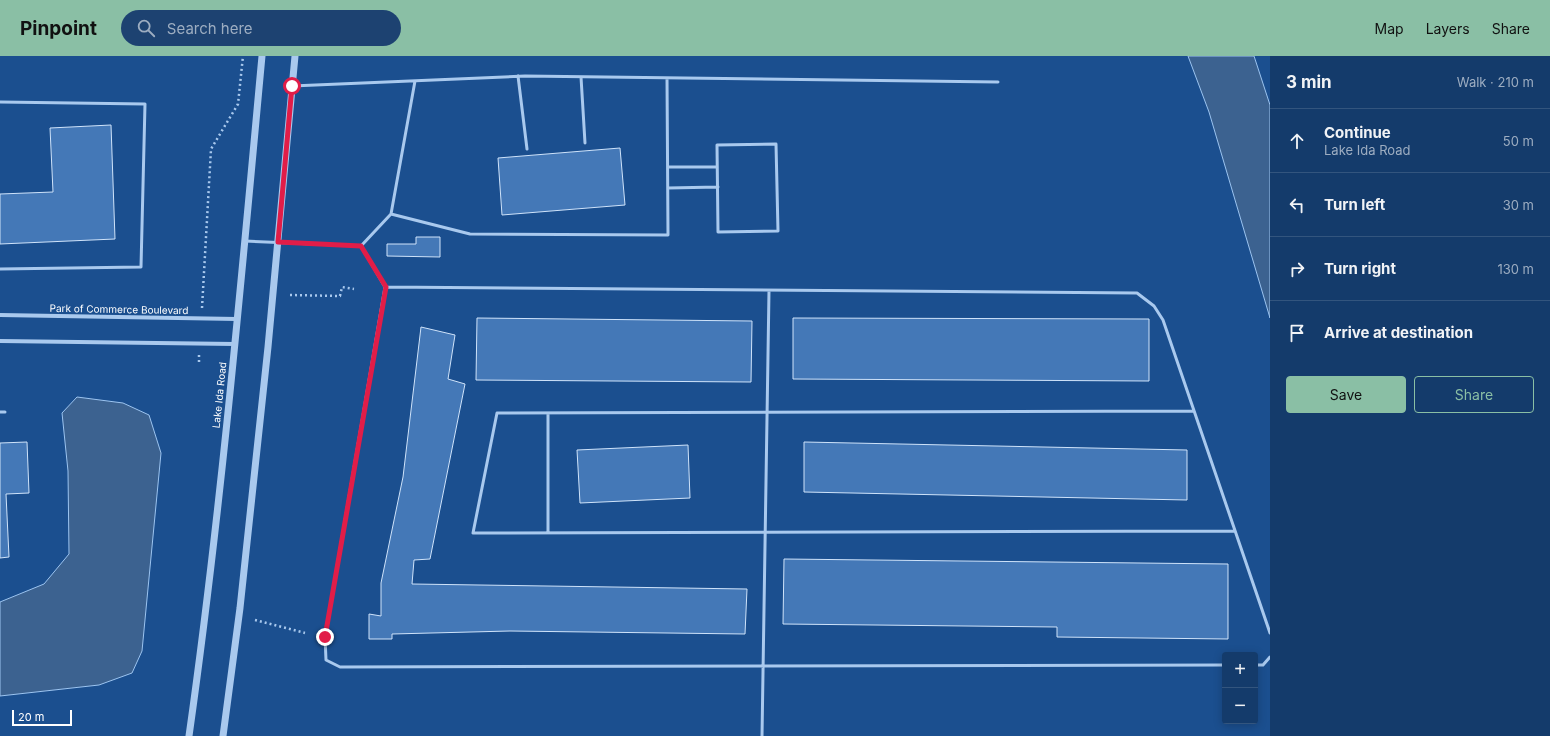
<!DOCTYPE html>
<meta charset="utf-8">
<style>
body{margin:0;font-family:Inter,sans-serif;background:#1d4271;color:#f1f3f6}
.controls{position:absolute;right:12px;bottom:12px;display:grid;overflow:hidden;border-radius:4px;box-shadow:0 2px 10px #0003}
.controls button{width:36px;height:36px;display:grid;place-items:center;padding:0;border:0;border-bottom:1px solid #33557e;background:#143b6b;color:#f1f3f6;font:20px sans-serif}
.scale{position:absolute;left:12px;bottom:10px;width:60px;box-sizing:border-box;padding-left:4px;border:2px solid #fff;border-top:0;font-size:11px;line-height:14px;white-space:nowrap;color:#fff;-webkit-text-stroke:3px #1b4f8f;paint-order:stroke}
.stop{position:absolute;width:12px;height:12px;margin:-9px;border:3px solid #e11d48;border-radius:50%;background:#fff}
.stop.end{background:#e11d48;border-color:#fff;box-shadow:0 1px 4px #0008}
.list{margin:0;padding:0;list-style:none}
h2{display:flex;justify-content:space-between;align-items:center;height:52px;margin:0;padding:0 16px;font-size:17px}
h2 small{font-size:13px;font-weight:400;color:#9dadc1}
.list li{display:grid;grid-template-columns:26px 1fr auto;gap:12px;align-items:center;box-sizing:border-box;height:64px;padding:0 16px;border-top:1px solid #33557e}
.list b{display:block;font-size:15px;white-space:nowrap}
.list p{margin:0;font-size:13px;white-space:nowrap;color:#9dadc1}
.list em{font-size:13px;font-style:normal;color:#9dadc1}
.actions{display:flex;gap:8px;padding:12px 16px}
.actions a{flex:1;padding:9px 0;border:1px solid #8abfa5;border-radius:4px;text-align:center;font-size:14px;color:#8abfa5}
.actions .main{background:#8abfa5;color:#111}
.icon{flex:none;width:22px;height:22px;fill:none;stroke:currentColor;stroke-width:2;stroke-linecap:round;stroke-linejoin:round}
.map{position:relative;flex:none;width:1270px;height:680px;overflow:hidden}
header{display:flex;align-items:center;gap:24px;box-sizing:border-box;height:56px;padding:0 20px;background:#8abfa5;color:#111}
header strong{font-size:19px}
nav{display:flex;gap:22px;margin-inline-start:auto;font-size:14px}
.search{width:280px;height:36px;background:#1d4271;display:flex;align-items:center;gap:10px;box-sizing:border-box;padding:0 14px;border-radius:22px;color:#9dadc1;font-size:15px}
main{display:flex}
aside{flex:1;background:#143b6b}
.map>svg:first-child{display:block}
</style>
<header>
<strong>Pinpoint</strong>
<div class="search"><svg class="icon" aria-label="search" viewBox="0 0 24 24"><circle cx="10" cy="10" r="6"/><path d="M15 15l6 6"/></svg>Search here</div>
<nav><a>Map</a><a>Layers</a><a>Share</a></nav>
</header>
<main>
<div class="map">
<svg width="1270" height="680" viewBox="0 0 1270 680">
<rect width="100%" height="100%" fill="#1b4f8f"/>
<path fill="#3c6290" stroke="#9cc4f0" d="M1188 0H1254L1270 49V262L1209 56Z
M77 341 123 347 149 359 161 397 142 595 132 617 99 629 0 640V546L44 528 69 498 68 415 62 357Z"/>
<path fill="#4478b7" stroke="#cfe3fa" d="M111 69 115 183 0 188V138L53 136 50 72Z
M620 92 625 149 502 159 498 102Z
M416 181H440V201L387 200V188H416Z
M477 262 752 265 751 326 476 324Z
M793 262 1149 263V325L793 323Z
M421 271 455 279 448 323 465 328 430 503 414 504 412 528 747 533 745 578 510 575 392 578V583H369V558L381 560V527L403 421Z
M27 386 29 437 6 438 9 501 0 502V387Z
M804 386 1187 394V444L804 436Z
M688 389 690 442 580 447 577 394Z
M784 503 1228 508V583L1057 581V571L783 568Z"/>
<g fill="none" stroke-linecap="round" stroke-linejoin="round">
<path stroke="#a9c9ee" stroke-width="2.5" stroke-dasharray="2 3" stroke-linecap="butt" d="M290 239 340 240 342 231 354 233
M202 252 211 93 238 48 243 0
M199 306V299
M255 564 305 577"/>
<path stroke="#a9c9ee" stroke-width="3" d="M518 20 527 93
M581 21 585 87
M415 25 391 158 470 178 668 179 667 22
M292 30 525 20 998 26
M0 46 145 48 141 211 0 213
M776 88 778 175 718 176 717 89Z
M668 111H717
M668 132 718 131
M245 185 361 190 391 158
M361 190 385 231 325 581 326 604 340 611 1225 609
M385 231 1137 237 1154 250 1163 264 1270 577
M1194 355 497 357 473 477 1235 475
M0 356H5
M548 477V357
M1255 609H1263L1270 601
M762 680 769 235"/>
<path stroke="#a9c9ee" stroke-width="4" d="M0 259 237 263
M0 285 235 288"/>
<path stroke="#a9c9ee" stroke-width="7" d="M189 680C221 454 241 227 262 0
M223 680 240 552 268 291 295 0"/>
</g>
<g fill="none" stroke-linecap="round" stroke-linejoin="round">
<path stroke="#e11d48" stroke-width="5" d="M292 30 278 186 361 190 386 231 325 581"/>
</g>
<g text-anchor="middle" stroke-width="3" stroke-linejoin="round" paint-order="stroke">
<g font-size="10" fill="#fff" stroke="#1b4f8f">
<text transform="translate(119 253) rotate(1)" y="4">Park of Commerce Boulevard</text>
<text transform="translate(219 339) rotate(-84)" y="4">Lake Ida Road</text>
</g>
</g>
</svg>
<div class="controls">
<button>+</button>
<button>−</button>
</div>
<div class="scale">20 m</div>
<div class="stop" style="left:292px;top:30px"></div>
<div class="stop end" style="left:325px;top:581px"></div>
</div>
<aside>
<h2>3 min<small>Walk · 210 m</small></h2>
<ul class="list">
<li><svg class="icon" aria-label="ahead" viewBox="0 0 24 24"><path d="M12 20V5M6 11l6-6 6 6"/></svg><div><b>Continue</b><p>Lake Ida Road</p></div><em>50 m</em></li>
<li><svg class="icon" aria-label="left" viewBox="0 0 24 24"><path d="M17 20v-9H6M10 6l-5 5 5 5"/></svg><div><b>Turn left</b></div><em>30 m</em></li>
<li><svg class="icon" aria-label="right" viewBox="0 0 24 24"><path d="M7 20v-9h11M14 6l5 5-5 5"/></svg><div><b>Turn right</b></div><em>130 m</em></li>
<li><svg class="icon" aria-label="arrive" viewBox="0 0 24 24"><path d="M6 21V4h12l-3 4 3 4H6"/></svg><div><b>Arrive at destination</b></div></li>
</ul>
<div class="actions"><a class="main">Save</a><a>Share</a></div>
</aside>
</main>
